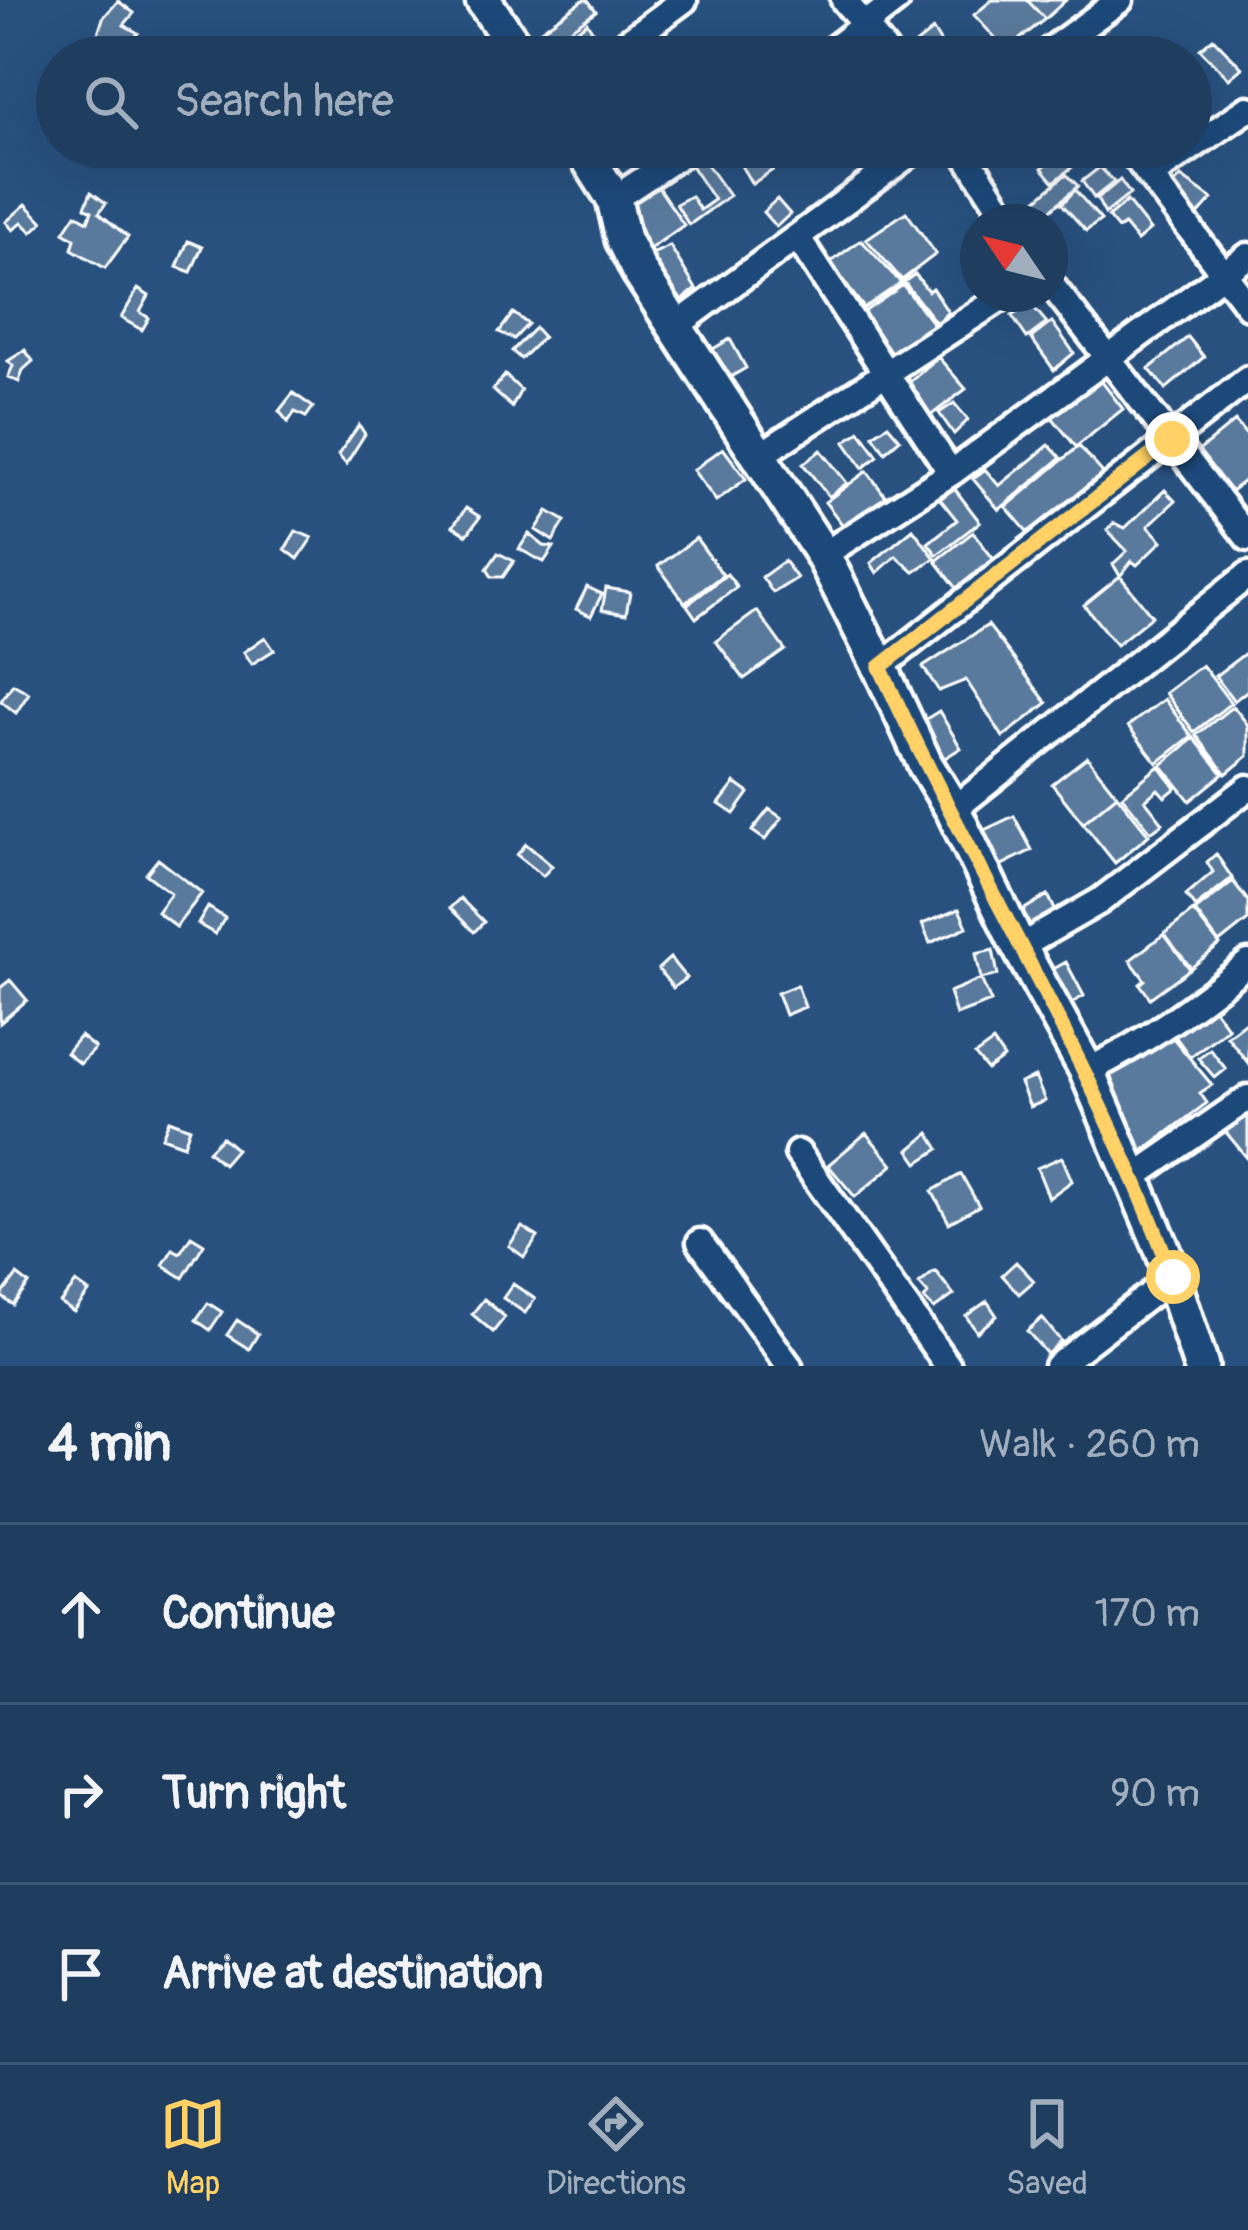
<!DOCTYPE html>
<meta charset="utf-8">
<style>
body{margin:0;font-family:Pangolin,sans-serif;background:#2b4868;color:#f1f3f6}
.compass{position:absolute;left:960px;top:204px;width:108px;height:108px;border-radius:50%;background:#1e3d5f;box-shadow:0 12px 48px #0002;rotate:305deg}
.stop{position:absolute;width:36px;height:36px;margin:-27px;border:9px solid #ffd166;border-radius:50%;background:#fff}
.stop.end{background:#ffd166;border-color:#fff;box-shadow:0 3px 12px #0008}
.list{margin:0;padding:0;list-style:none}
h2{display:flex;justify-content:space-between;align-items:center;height:156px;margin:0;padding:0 48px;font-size:51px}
h2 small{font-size:39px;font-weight:400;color:#a1aebd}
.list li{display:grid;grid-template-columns:78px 1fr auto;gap:36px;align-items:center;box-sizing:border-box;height:180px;padding:0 48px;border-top:3px solid #3c5674}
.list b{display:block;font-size:45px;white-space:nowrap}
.list em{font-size:39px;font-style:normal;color:#a1aebd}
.icon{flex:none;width:66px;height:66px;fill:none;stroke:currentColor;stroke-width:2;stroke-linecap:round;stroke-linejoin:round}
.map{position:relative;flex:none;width:1248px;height:1366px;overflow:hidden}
.search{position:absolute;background:#1e3d5f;box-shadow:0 12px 48px #0002;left:36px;right:36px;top:36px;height:132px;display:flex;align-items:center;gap:30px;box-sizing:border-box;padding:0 42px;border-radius:66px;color:#a1aebd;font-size:45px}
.sheet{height:696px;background:#1e3d5f}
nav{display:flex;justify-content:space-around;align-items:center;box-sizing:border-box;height:168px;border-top:3px solid #3c5674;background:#1e3d5f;font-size:33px;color:#a1aebd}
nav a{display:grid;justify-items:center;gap:6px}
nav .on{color:#ffd166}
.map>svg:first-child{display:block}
</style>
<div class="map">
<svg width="1248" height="1366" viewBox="0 0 1248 1366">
<rect width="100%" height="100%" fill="#28517f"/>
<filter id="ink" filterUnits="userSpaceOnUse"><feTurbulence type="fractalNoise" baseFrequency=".00833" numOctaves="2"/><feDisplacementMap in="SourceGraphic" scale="24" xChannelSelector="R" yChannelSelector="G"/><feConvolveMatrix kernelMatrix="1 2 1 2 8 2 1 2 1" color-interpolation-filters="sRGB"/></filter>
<g filter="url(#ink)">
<path fill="#5a7a9d" stroke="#fff" stroke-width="3" d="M583 0H588L596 11 532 56 524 42Z
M992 0H1027L1045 19 1006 50 974 15Z
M1027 0H1066L1045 19Z
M118 1 134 13 124 25 138 33 129 47 115 39 109 49 96 40 103 18Z
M587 22 597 38 580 50 570 35Z
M664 30 683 57H638L633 51Z
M933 30 941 43 921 57 913 46Z
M1213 38 1242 68 1229 79 1200 49Z
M730 147H786L792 157 752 184Z
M842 147H888L859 167Z
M1064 150 1076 164 1054 182 1042 168Z
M698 152 729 196 689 225 676 204 691 196 700 210 714 200 688 161Z
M1100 167 1114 182 1094 198 1082 181Z
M1066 174 1078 186 1045 215 1034 202Z
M1181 177 1212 199 1196 217 1169 190Z
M1120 180 1130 194 1105 214 1097 199Z
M656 184 684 225 647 251 620 209Z
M1075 190 1101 220 1086 231 1062 204Z
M91 192 106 203 99 213 128 237 105 268 72 249 75 239 64 232 76 214 88 221 92 211 85 207Z
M777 199 790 214 776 227 763 212Z
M1127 201 1150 230 1137 241 1124 225 1118 229 1108 217Z
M26 204 43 222 32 232 22 222 13 230 6 222Z
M906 212 936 254 902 280 866 239Z
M861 240 901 283 864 308 829 263Z
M188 241 202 247 191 272 177 267Z
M670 246 696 289 677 304 650 255Z
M915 274 928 291 932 288 948 312 936 323 904 282Z
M903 285 934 325 891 362 858 316Z
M138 289 149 296 140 312 149 318 142 330 121 318Z
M1030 303 1047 323 1027 338 1012 316Z
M513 313 528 324 514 339 499 332Z
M1052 322 1074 353 1054 370 1031 338Z
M535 328 543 337 521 359 512 351Z
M1188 337 1204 357 1166 389 1149 369Z
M730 339 746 368 727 379 711 350Z
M25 350 33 361 23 370 19 382 8 377 13 366 8 361Z
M938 357 966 389 930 416 905 386Z
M505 375 521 390 512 407 493 390Z
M1099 378 1123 409 1076 447 1051 416Z
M293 393 313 407 306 417 295 412 288 422 279 411Z
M954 403 968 420 954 434 939 413Z
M1235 421 1248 437V478L1229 493 1196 453Z
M359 425 365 434 346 464 338 455Z
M888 425 900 439 885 452 873 435Z
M860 431 878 456 863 468 845 442Z
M1049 445 1061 458 999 510 973 479 985 469 999 486Z
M1079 446 1104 474 1031 536 1006 507Z
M723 448 746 479 716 501 693 470Z
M821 450 847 483 829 497 803 464Z
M867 471 889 501 848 532 825 502Z
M954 488 980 522 937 555 928 543 957 520 940 499Z
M1165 490 1175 501 1148 526 1162 541 1137 565 1132 561 1120 576 1113 564 1127 551 1107 530 1114 523 1125 528Z
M466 508 480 517 467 535 453 526Z
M548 511 565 521 553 541 536 530Z
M913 529 935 558 914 572 896 556 877 573 871 563Z
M296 531 312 538 298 559 285 549Z
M973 532 995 561 958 590 936 561Z
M529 534 544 546 554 547 544 562 519 549Z
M696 538 723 575 685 603 658 566Z
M498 553 514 561 503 577H492L487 569Z
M784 561 797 578 773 593 762 577Z
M727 574 737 587 696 618 687 605Z
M1120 576 1152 616 1116 645 1084 605Z
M587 587 602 594 591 616 576 609Z
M606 588 630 592 626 614 602 610Z
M757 611 785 650 744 679 716 641Z
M988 625 1047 703 1003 737 966 680 939 691 923 667Z
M265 637 274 650 252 664 244 652Z
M1248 651V690L1234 701 1215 676Z
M1202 665 1231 703 1194 732 1165 693Z
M13 684 29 693 16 713 1 701Z
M1164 699 1192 736 1157 763 1128 726Z
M1233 706 1248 725V756L1226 774 1196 735Z
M939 711 961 748 935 764 913 727Z
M1194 738 1223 774 1190 801 1161 765Z
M1087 757 1117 795 1083 823 1052 784Z
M1159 766 1176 788 1165 797 1158 789 1145 800 1163 823 1151 832 1122 796Z
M735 783 749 793 734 814 719 804Z
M1117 795 1149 835 1115 863 1083 823Z
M769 809 782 818 765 840 752 831Z
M1014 816 1032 850 996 868 978 833Z
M526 844 552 866 543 876 517 855Z
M1216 854 1232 878 1195 907 1186 895 1213 872 1207 862Z
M158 859 202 893 176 927 157 912 171 893 146 874Z
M1233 881 1248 901V920L1219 943 1195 911Z
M1048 895 1058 916 1030 930 1023 910Z
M460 898 484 922 474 932 450 908Z
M208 907 225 918 215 934 198 924Z
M959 909 967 927 930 943 922 924Z
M1193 911 1220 945 1191 968 1164 934Z
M1164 934 1190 969 1150 998 1140 984 1145 980 1130 960Z
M993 950 998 975 981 979 976 954Z
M670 958 686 978 673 988 658 969Z
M1066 962 1084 996 1059 1010 1041 976Z
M981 979 991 1002 956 1015 949 992Z
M10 980 27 1000 0 1023V988Z
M797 985 805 1007 785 1015 777 993Z
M1207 1000 1228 1028 1190 1057 1169 1028Z
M1248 1020V1063L1227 1036Z
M1168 1032 1212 1085 1200 1093 1207 1103 1135 1157 1099 1083Z
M80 1036 95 1048 80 1064 66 1053Z
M993 1042 1004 1058 987 1070 975 1055Z
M1210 1049 1226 1069 1215 1078 1198 1058Z
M1035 1077 1045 1101 1030 1107 1020 1083Z
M1248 1110V1159L1224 1130Z
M169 1120 190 1128 184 1145 162 1137Z
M866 1133 893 1165 855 1197 828 1165Z
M929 1133 939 1149 918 1163 909 1150Z
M222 1137 236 1149 223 1164 208 1151Z
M1062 1157 1072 1181 1049 1198 1037 1168Z
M961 1174 979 1206 949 1223 932 1191Z
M522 1227 538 1237 524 1257 509 1246Z
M191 1236 204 1244 183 1278 163 1265 173 1249 180 1253Z
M1016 1262 1034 1281 1019 1294 1002 1275Z
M935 1271 954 1295 934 1309 924 1299 928 1294 919 1284Z
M17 1275 29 1284 13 1305 1 1296Z
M76 1283 89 1292 74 1312 60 1303Z
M513 1284 535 1299 525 1313 503 1298Z
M484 1299 505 1317 493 1332 472 1314Z
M987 1301 997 1316 977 1332 966 1316Z
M208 1303 222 1312 210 1330 196 1320Z
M1042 1318 1061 1341 1047 1354 1027 1331Z
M237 1320 258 1334 249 1349 227 1335Z"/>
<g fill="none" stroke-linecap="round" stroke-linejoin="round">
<defs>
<path id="street" d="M844 0 890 57
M607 57 684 0
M823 57 897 0
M1041 57 1120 0
M961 147 1009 222
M1128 147 1248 306
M1151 175 1248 109
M614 199 692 147
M798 238 951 473
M1050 283 1248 538
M676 326 919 147
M759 456 1007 294
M823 555 951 473 1248 256
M880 667 1248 379
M953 810 1248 575
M1020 947 1100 901 1248 788
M1087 1071C1146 1042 1197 1005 1248 963
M798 1153 948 1366
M1131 1179 1248 1098
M700 1242 789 1366
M1057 1366 1173 1277"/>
<path id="secondary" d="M483 0 522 57
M581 147 614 199 623 239 639 271 823 555 880 667 925 764 953 810 1014 937 1087 1071 1164 1253 1201 1366"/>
</defs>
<use href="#street" stroke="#fff" stroke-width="33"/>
<use href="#secondary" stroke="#fff" stroke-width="42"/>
<use href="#street" stroke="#1f4a7a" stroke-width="24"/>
<use href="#secondary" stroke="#1f4a7a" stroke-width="33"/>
</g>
</g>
<g fill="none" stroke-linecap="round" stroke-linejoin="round" filter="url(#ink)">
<path stroke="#ffd166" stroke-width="15" d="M1172 439 880 667C974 872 1095 1064 1173 1277"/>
</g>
</svg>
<svg class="compass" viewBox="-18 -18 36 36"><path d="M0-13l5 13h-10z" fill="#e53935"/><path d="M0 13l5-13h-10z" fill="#a1aebd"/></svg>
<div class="stop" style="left:1173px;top:1277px"></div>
<div class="stop end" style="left:1172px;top:439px"></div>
<div class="search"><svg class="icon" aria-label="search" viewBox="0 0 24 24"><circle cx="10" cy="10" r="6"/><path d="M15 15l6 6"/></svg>Search here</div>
</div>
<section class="sheet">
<h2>4 min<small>Walk · 260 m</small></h2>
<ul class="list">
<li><svg class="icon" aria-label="ahead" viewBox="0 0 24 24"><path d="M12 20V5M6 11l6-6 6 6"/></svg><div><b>Continue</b></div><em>170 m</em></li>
<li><svg class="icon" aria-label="right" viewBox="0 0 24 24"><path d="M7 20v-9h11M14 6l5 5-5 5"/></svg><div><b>Turn right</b></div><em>90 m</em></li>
<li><svg class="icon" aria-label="arrive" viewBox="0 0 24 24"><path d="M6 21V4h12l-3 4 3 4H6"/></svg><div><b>Arrive at destination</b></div></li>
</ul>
</section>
<nav>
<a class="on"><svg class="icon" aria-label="map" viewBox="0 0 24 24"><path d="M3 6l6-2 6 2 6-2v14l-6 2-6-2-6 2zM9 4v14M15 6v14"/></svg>Map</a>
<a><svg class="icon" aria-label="directions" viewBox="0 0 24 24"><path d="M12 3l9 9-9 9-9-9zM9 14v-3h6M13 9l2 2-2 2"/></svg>Directions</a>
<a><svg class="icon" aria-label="saved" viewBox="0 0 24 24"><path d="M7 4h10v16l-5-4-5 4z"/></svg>Saved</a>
</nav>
